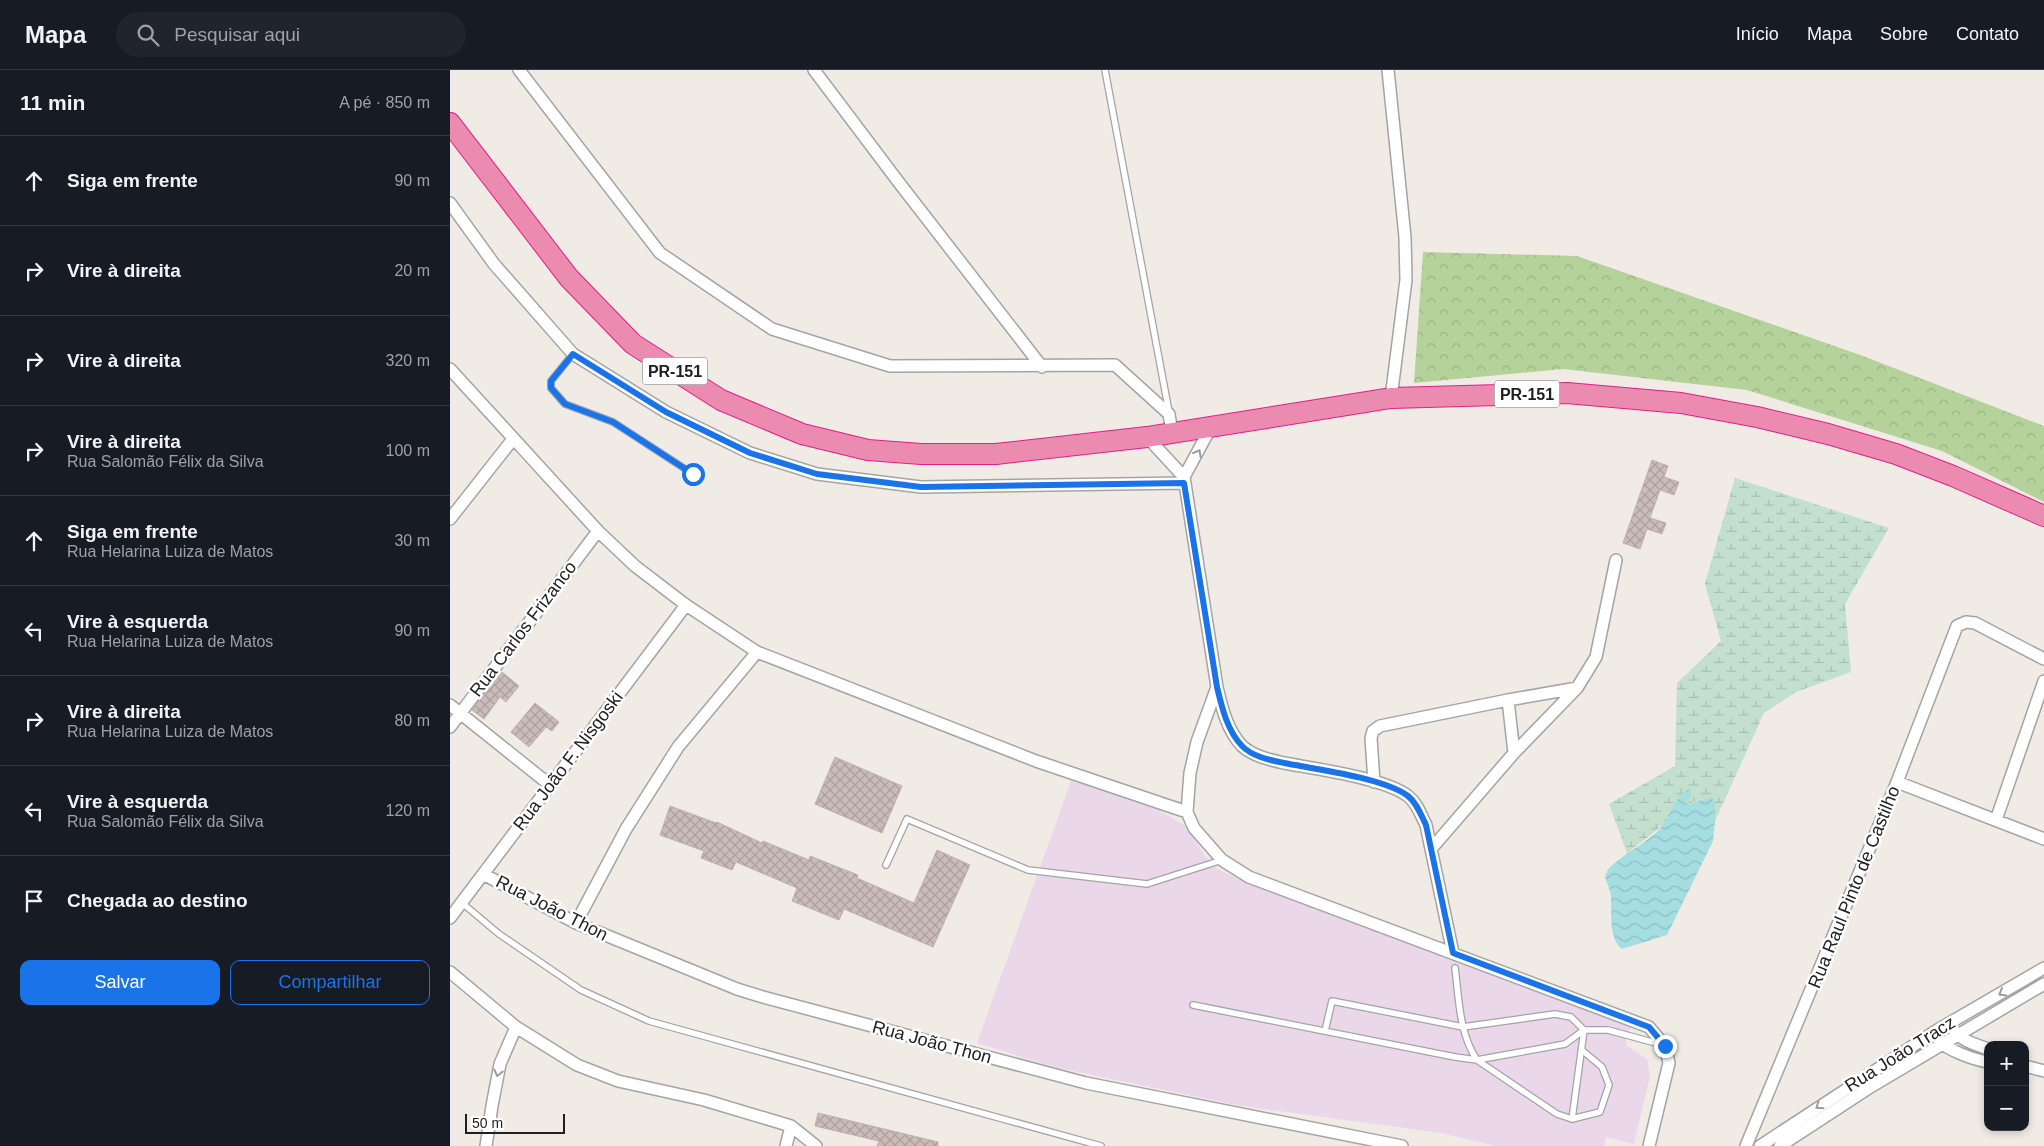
<!DOCTYPE html>
<html lang="pt">
<meta charset="utf-8">
<style>
body{margin:0;font-family:Helvetica,sans-serif;background:#20242c;color:#f1f3f6}
.controls{position:absolute;right:15px;bottom:15px;display:grid;overflow:hidden;border-radius:10px;box-shadow:0 2px 8px #0003}
.controls button{width:45px;height:45px;display:grid;place-items:center;padding:0;border:0;border-bottom:1px solid #363941;background:#171b24;color:#f1f3f6;font:25px sans-serif}
.scale{position:absolute;left:15px;bottom:12px;width:100px;box-sizing:border-box;padding-left:5px;border:2px solid #202020;border-top:0;font-size:14px;line-height:18px;white-space:nowrap;color:#202020;-webkit-text-stroke:4px #fff;paint-order:stroke}
.stop{position:absolute;width:15px;height:15px;margin:-11px;border:4px solid #1a73e8;border-radius:50%;background:#fff}
.stop.end{background:#1a73e8;border-color:#fff;box-shadow:0 1px 5px #0008}
.list{margin:0;padding:0;list-style:none}
h2{display:flex;justify-content:space-between;align-items:center;height:65px;margin:0;padding:0 20px;font-size:21px}
h2 small{font-size:16px;font-weight:400;color:#9ea1a6}
.list li{display:grid;grid-template-columns:32px 1fr auto;gap:15px;align-items:center;box-sizing:border-box;height:90px;padding:0 20px;border-top:1px solid #363941}
.list b{display:block;font-size:19px;white-space:nowrap}
.list p{margin:0;font-size:16px;white-space:nowrap;color:#9ea1a6}
.list em{font-size:16px;font-style:normal;color:#9ea1a6}
.actions{display:flex;gap:10px;padding:15px 20px}
.actions a{flex:1;padding:11px 0;border:1px solid #1a73e8;border-radius:10px;text-align:center;font-size:18px;color:#1a73e8}
.actions .main{background:#1a73e8;color:#fff}
.icon{flex:none;width:28px;height:28px;fill:none;stroke:currentColor;stroke-width:2;stroke-linecap:round;stroke-linejoin:round}
.map{position:relative;flex:none;width:1594px;height:1076px;overflow:hidden}
header{display:flex;align-items:center;gap:30px;box-sizing:border-box;height:70px;padding:0 25px;background:#171b24;border-bottom:1px solid #363941}
header strong{font-size:24px}
nav{display:flex;gap:28px;margin-inline-start:auto;font-size:18px}
.search{width:350px;height:45px;background:#20242c;display:flex;align-items:center;gap:12px;box-sizing:border-box;padding:0 18px;border-radius:28px;color:#9ea1a6;font-size:19px}
main{display:flex}
aside{flex:1;background:#171b24}
.map>svg:first-child{display:block}
</style>
<header>
<strong>Mapa</strong>
<div class="search"><svg class="icon" aria-label="search" viewBox="0 0 24 24"><circle cx="10" cy="10" r="6"/><path d="M15 15l6 6"/></svg>Pesquisar aqui</div>
<nav><a>Início</a><a>Mapa</a><a>Sobre</a><a>Contato</a></nav>
</header>
<main>
<aside>
<h2>11 min<small>A pé · 850 m</small></h2>
<ul class="list">
<li><svg class="icon" aria-label="ahead" viewBox="0 0 24 24"><path d="M12 20V5M6 11l6-6 6 6"/></svg><div><b>Siga em frente</b></div><em>90 m</em></li>
<li><svg class="icon" aria-label="right" viewBox="0 0 24 24"><path d="M7 20v-9h11M14 6l5 5-5 5"/></svg><div><b>Vire à direita</b></div><em>20 m</em></li>
<li><svg class="icon" aria-label="right" viewBox="0 0 24 24"><path d="M7 20v-9h11M14 6l5 5-5 5"/></svg><div><b>Vire à direita</b></div><em>320 m</em></li>
<li><svg class="icon" aria-label="right" viewBox="0 0 24 24"><path d="M7 20v-9h11M14 6l5 5-5 5"/></svg><div><b>Vire à direita</b><p>Rua Salomão Félix da Silva</p></div><em>100 m</em></li>
<li><svg class="icon" aria-label="ahead" viewBox="0 0 24 24"><path d="M12 20V5M6 11l6-6 6 6"/></svg><div><b>Siga em frente</b><p>Rua Helarina Luiza de Matos</p></div><em>30 m</em></li>
<li><svg class="icon" aria-label="left" viewBox="0 0 24 24"><path d="M17 20v-9H6M10 6l-5 5 5 5"/></svg><div><b>Vire à esquerda</b><p>Rua Helarina Luiza de Matos</p></div><em>90 m</em></li>
<li><svg class="icon" aria-label="right" viewBox="0 0 24 24"><path d="M7 20v-9h11M14 6l5 5-5 5"/></svg><div><b>Vire à direita</b><p>Rua Helarina Luiza de Matos</p></div><em>80 m</em></li>
<li><svg class="icon" aria-label="left" viewBox="0 0 24 24"><path d="M17 20v-9H6M10 6l-5 5 5 5"/></svg><div><b>Vire à esquerda</b><p>Rua Salomão Félix da Silva</p></div><em>120 m</em></li>
<li><svg class="icon" aria-label="arrive" viewBox="0 0 24 24"><path d="M6 21V4h12l-3 4 3 4H6"/></svg><div><b>Chegada ao destino</b></div></li>
</ul>
<div class="actions"><a class="main">Salvar</a><a>Compartilhar</a></div>
</aside>
<div class="map">
<svg width="1594" height="1076" viewBox="0 0 1594 1076">
<defs>
<pattern id="forest-crowns" width="20" height="18" patternUnits="userSpaceOnUse" patternTransform="scale(1.25)"><rect width="20" height="18" fill="#b4d299"/><path d="M2 6a3 3 0 1 1 6 0M12 15a3 3 0 1 1 6 0" fill="none" stroke="#9ab484"/></pattern>
<pattern id="wetland-marsh" width="20" height="14" patternUnits="userSpaceOnUse" patternTransform="scale(1.25)"><rect width="20" height="14" fill="#c2e0cd"/><path d="M1 5h8M5 5V1M11 12h8M15 12V8" fill="none" stroke="#a6c0b0"/></pattern>
<pattern id="water-waves" width="16" height="10" patternUnits="userSpaceOnUse" patternTransform="scale(1.25)"><rect width="16" height="10" fill="#a5dee0"/><path d="M0 5q4-4 8 0t8 0" fill="none" stroke="#8ebec0"/></pattern>
<pattern id="building-cross-hatch" width="8" height="8" patternUnits="userSpaceOnUse" patternTransform="scale(1.25)"><rect width="8" height="8" fill="#c9bcb9"/><path d="M0 0l8 8M0 8l8-8" fill="none" stroke="#aca19f"/></pattern>
</defs>
<rect width="100%" height="100%" fill="#f1ebe6"/>
<path fill="#ead8ea" d="M621 711 689 729 736 756 756 787 767 799 804 816 1182 956 1176 965V975L1197 989 1200 1006 1184 1074 1156 1067 1154 1076H1046L991 1063 786 1035 604 997 527 973Z"/>
<path fill="url(#forest-crowns)" d="M973 182 1127 186 1413 286 1594 356V432L1492 381 1297 320 1113 299 964 313Z"/>
<path fill="url(#wetland-marsh)" d="M1285 408 1439 458 1395 534 1401 602 1346 622 1314 643 1265 751V735L1256 731 1243 732 1177 783 1159 734 1225 696 1227 613 1271 571 1255 514Z"/>
<path fill="url(#water-waves)" d="M1240 719 1241 727 1235 732 1239 735C1248 729 1254 733 1261 725L1265 735V751L1263 771 1217 865 1172 879C1158 869 1162 841 1161 826 1160 820 1157 813 1155 807L1158 799C1173 784 1193 775 1208 761 1222 748 1221 728 1240 719Z"/>
<path fill="url(#building-cross-hatch)" stroke="#c3afa8" d="M1202 390 1218 396 1214 407 1229 412 1224 425 1210 420 1200 448 1216 453 1212 464 1197 459 1190 479 1173 473Z
M52 602 69 616 56 632 50 627 34 649 22 640Z
M85 633 109 652 102 661 96 657 79 677 61 662Z
M385 687 452 716 432 763 365 734Z
M220 736 266 753 267 752 312 773 313 771 359 790 360 786 408 805 407 808 464 833 487 780 520 795 483 877 394 839 389 850 342 831 347 818 286 792 282 800 251 788 254 781 210 765Z
M368 1043 488 1072V1076H427L429 1071 365 1056Z"/>
<g fill="none" stroke-linecap="round" stroke-linejoin="round">
<defs>
<path id="lane" d="M655 0 719 342
M123 284 101 311V318L115 334 163 352 243 404
M436 795 457 749 578 800 697 814 772 790
M11 832 49 864 131 920 199 951 651 1076
M743 935 1005 987 1027 990 1115 974 1134 960H1158L1213 975
M875 961 882 931 1013 957 1105 944 1121 947 1134 960 1122 1049 1107 1044 1027 990C1009 963 1009 929 1005 898
M1122 1049 1150 1042 1159 1015 1152 997 1133 981"/>
<path id="street" d="M69 0 210 183 322 259 440 296 665 295 719 344 722 363
M364 0 450 114 592 297
M938 0 955 167 956 210 941 328
M0 133 44 194 123 284 216 342 300 383 367 404 471 417 735 413
M0 299 148 461 185 496 236 535 307 582 586 691 737 742
M697 367 734 407
M734 407 767 617 747 672 740 703 737 742 744 758 772 790 799 807 1199 957 1215 976 1219 993 1199 1076
M734 407 761 357
M0 449 63 369
M767 617C772 638 777 660 792 676 803 686 820 690 834 693 866 699 934 708 958 726 967 733 971 745 976 755L1003 883
M1058 630 1064 683
M0 635 100 715
M0 657 148 461
M924 712 921 668 923 661 930 656 1058 630 1127 618
M1447 712 1594 769
M1546 750 1594 611
M982 778 1064 683 1127 618 1146 587 1166 490
M33 804 126 853 287 919 313 927 636 1013 952 1076
M0 848 236 535
M126 853 176 759 228 677 307 582
M0 902 66 957 127 995 168 1011 254 1030 341 1056 366 1076
M1503 959C1511 971 1525 974 1538 979
M1489 970C1496 980 1525 990 1538 992
M1575 996 1594 1001
M36 1076 42 1036 50 994 66 957
M336 1076 341 1056
M1296 1076 1447 712 1507 556 1516 552 1525 553 1594 589
M1310 1076 1484 962 1594 898
M1330 1076 1422 1016 1594 914"/>
<path id="highway" d="M0 53 119 208 183 274 271 330 352 364 418 380 471 384H546L697 367 941 328 1117 323 1231 333 1307 347 1378 364 1446 384 1503 406 1594 446"/>
</defs>
<use href="#lane" stroke="#a4a4a4" stroke-width="8"/>
<use href="#street" stroke="#a4a4a4" stroke-width="14"/>
<use href="#highway" stroke="#e31f87" stroke-width="22"/>
<use href="#lane" stroke="#fff" stroke-width="5.5"/>
<use href="#street" stroke="#fff" stroke-width="11"/>
<use href="#highway" stroke="#eb8baf" stroke-width="20"/>
</g>
<defs><path id="oneway-chevron" d="M-2-3.5L2.5 0L-2 3.5" fill="none" stroke-width="1.6" stroke-linecap="round" stroke-linejoin="round" transform="scale(1.25)"/></defs>
<g stroke="#9b9b9b">
<use href="#oneway-chevron" transform="translate(748 383) rotate(-61)"/>
<use href="#oneway-chevron" transform="translate(1552 923) rotate(150)"/>
<use href="#oneway-chevron" transform="translate(48 1003) rotate(103)"/>
<use href="#oneway-chevron" transform="translate(1369 1036) rotate(146)"/>
</g>
<g fill="none" stroke-linecap="round" stroke-linejoin="round">
<path stroke="#1a73e8" stroke-width="6" d="M243 404 163 352 115 334 101 318V311L123 284 216 342 300 383 367 404 471 417 734 413 767 617C772 638 777 660 792 676 803 687 820 690 834 693 865 699 934 708 958 726 967 733 971 745 976 755L1003 883 1199 957 1215 976"/>
</g>
<g text-anchor="middle" stroke-width="5" stroke-linejoin="round" paint-order="stroke">
<g fill="#fff" stroke="#636363" stroke-width="1">
<rect x="192.5" y="287.5" width="65" height="27" rx="4"/>
<rect x="1044.5" y="310.5" width="65" height="27" rx="4"/>
</g>
<g font-size="16" font-weight="bold" fill="#202020">
<text x="225" y="307">PR-151</text>
<text x="1077" y="330">PR-151</text>
</g>
<g font-size="18" fill="#202020" stroke="#fff">
<text transform="translate(73 559) rotate(-53)" y="6">Rua Carlos Frizanco</text>
<text transform="translate(118 691) rotate(-53)" y="6">Rua João F. Nisgoski</text>
<text transform="translate(1404 817) rotate(-68)" y="6">Rua Raul Pinto de Castilho</text>
<text transform="translate(102 838) rotate(27)" y="6">Rua João Thon</text>
<text transform="translate(482 972) rotate(15)" y="6">Rua João Thon</text>
<text transform="translate(1450 984) rotate(-32)" y="6">Rua João Tracz</text>
</g>
</g>
</svg>
<div class="controls">
<button>+</button>
<button>−</button>
</div>
<div class="scale">50 m</div>
<div class="stop" style="left:243px;top:404px"></div>
<div class="stop end" style="left:1215px;top:976px"></div>
</div>
</main>
